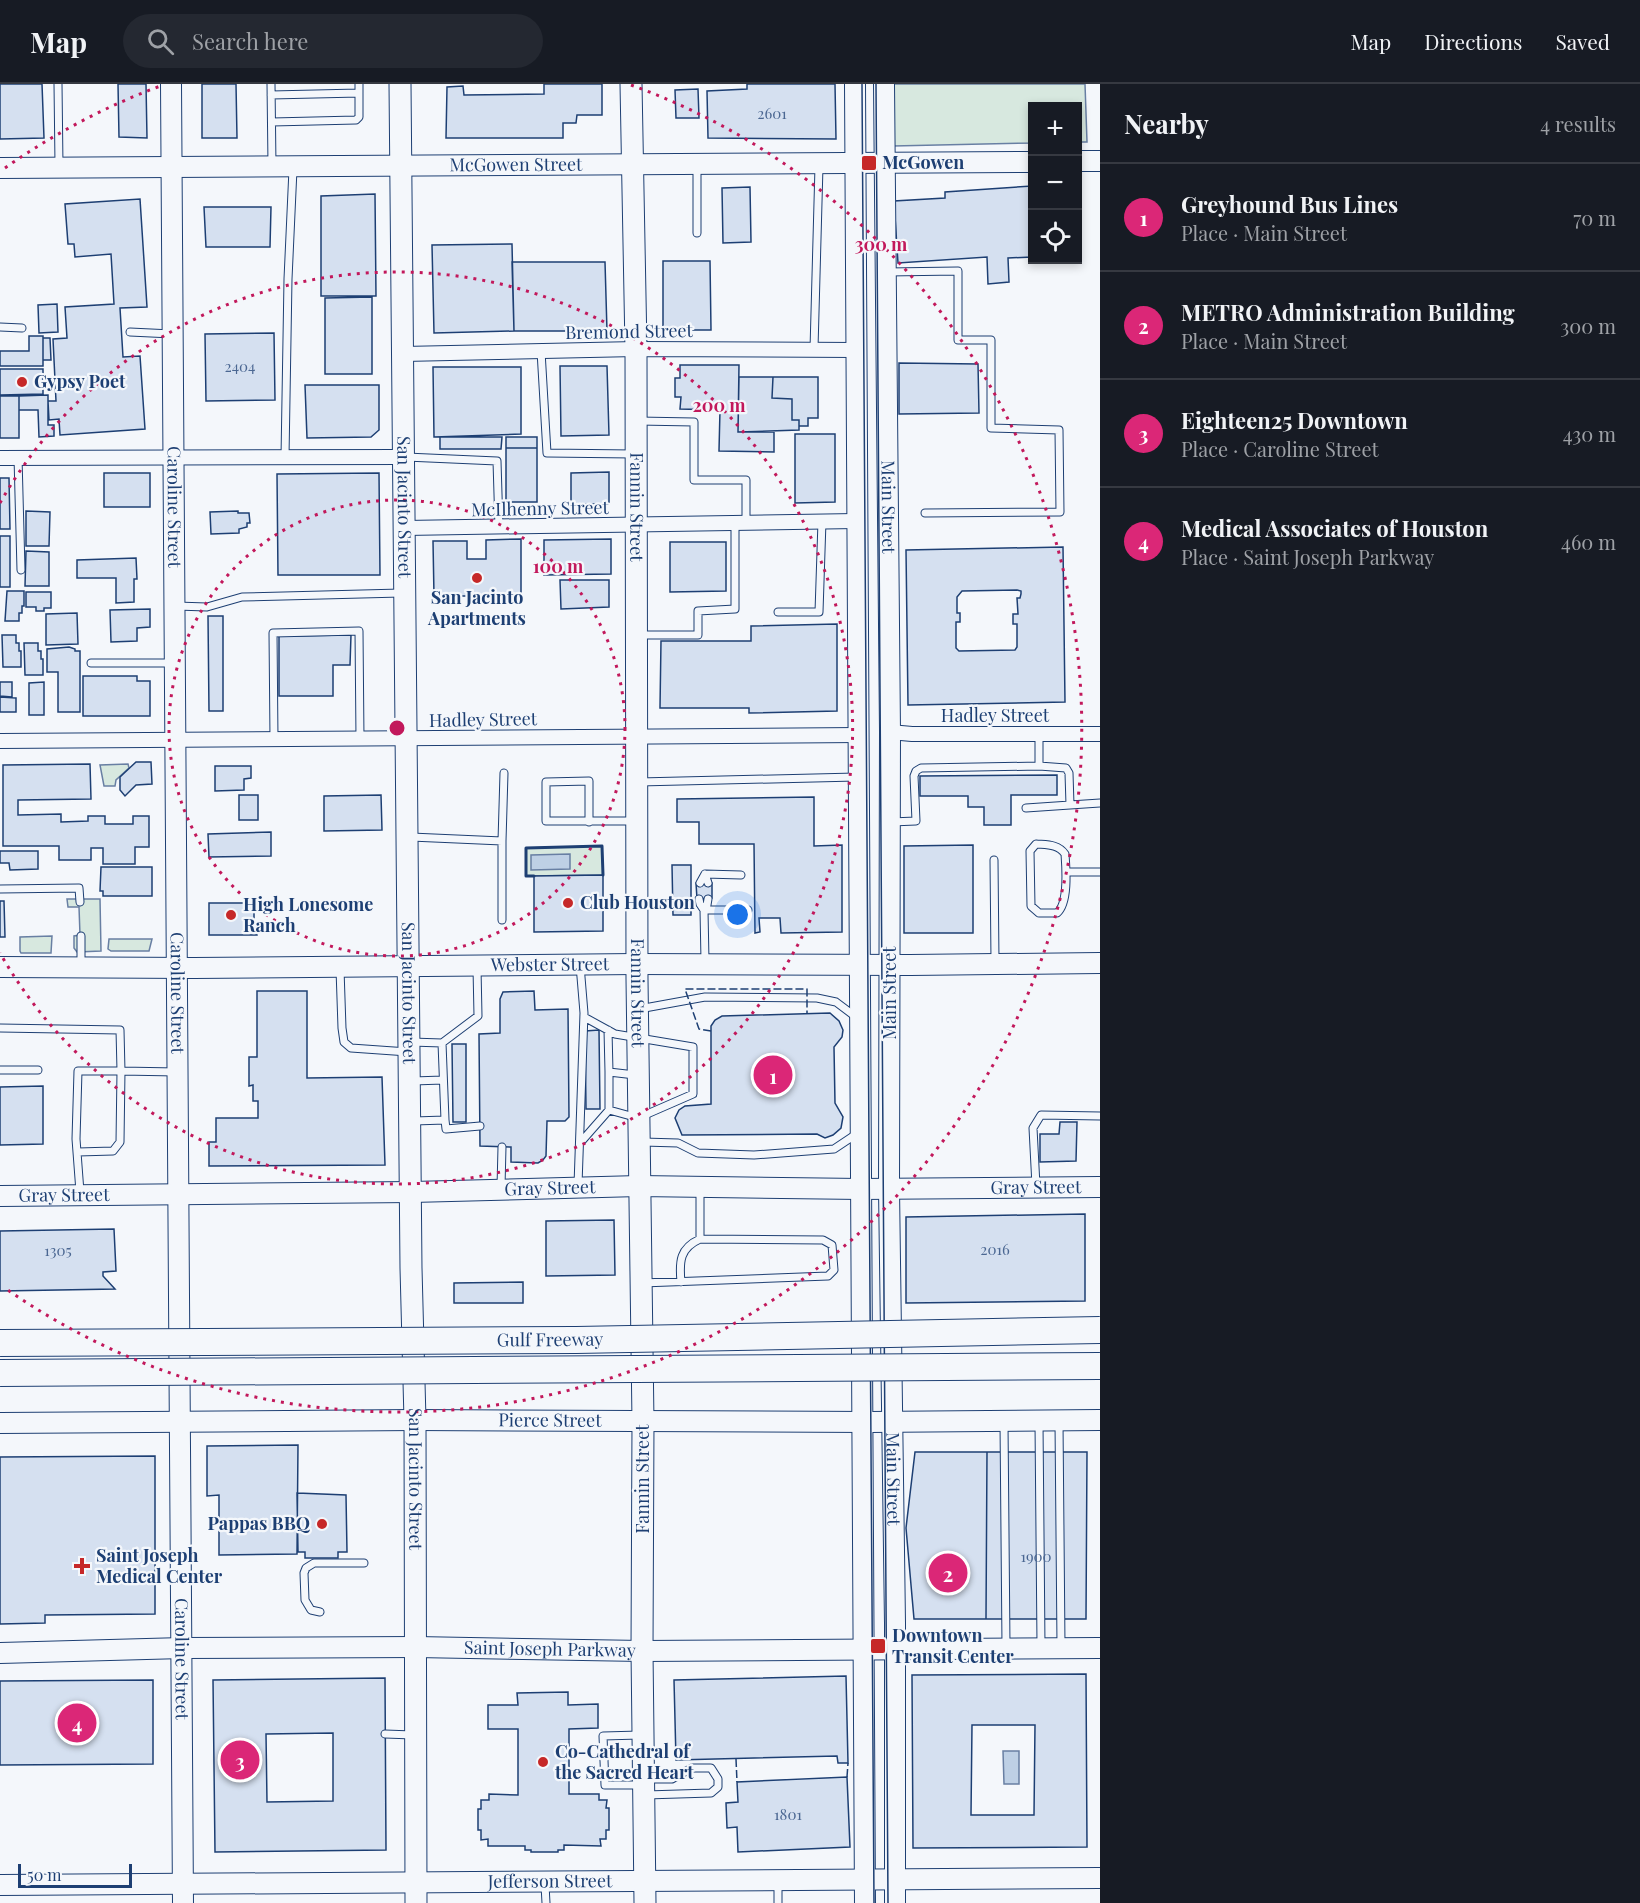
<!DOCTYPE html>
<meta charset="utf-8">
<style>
body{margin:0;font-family:"Playfair Display",serif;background:#242831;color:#f1f3f6}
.controls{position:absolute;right:18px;top:18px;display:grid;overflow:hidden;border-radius:0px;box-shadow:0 3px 9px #0003}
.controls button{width:54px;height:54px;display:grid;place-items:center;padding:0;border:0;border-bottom:2px solid #363941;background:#171b24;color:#f1f3f6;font:30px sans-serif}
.scale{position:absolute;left:18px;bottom:15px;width:114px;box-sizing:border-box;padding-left:6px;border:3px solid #1d3f73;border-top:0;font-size:16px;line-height:21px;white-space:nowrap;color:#1d3f73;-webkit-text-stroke:4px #f4f7fb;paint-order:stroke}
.you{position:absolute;left:738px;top:831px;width:21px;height:21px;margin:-15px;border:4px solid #fff;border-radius:50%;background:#1a73e8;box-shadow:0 0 0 9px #1a73e833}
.badge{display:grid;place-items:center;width:39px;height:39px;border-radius:50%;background:#db2777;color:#fff;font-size:20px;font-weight:700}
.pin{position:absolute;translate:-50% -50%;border:3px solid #fff;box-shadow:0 2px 6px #0006}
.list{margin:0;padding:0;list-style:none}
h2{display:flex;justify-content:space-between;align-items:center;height:78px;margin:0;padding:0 24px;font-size:26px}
h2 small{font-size:20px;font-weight:400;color:#9ea1a6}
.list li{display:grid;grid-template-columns:39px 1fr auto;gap:18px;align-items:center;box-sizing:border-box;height:108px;padding:0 24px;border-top:2px solid #363941}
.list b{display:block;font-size:22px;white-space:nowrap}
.list p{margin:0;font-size:20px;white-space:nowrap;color:#9ea1a6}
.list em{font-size:20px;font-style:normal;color:#9ea1a6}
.icon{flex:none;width:33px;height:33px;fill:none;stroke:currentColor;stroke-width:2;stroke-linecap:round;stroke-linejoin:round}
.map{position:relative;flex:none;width:1100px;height:1819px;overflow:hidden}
header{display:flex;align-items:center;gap:36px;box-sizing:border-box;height:84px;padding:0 30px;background:#171b24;border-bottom:2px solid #363941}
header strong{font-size:28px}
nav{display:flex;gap:33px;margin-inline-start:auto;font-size:21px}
.search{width:420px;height:54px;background:#242831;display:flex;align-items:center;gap:15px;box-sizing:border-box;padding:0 21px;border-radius:33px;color:#9ea1a6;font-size:22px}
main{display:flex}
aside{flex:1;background:#171b24}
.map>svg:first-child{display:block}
</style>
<header>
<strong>Map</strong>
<div class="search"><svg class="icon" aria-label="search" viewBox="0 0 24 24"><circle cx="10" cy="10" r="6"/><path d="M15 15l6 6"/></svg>Search here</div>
<nav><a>Map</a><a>Directions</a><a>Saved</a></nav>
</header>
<main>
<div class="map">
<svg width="1100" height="1819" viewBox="0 0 1100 1819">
<rect width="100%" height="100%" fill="#f4f7fb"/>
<path fill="#d7e8df" stroke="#687fa3" stroke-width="1.5" d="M892 0H1085L1087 58H1078V22H1032V59L893 62Z
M128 680 129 684 116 696 115 702H104L100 681Z
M602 762 603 791 526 792V764Z
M67 815H100L101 867 77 868 74 864V852L80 851 79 823H68Z
M52 852 51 869H21L20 867V853Z
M109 855H152L149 867H111L108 865Z"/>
<path fill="#bed0e5" stroke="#687fa3" stroke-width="1.5" d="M570 770V785L531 786V771Z
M1003 1667H1019V1700H1004Z"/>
<path fill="#d5e0f0" stroke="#1d3f73" stroke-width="1.5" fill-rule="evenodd" d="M0 0H42L44 54 0 55Z
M118 0H146L147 54 119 53Z
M202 0H236L237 54H202Z
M544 0H602V31H577L576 39H563V54H446L447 3 463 2 464 11 544 10Z
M747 0H835L836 55 708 54 707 7 747 5Z
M698 5 699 34H676L675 6Z
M1032 102V173L1008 174 1009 198 988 200 987 173 898 179 894 117 945 114V108Z
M750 103 751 158 723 159 722 104Z
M375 110 376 212H321V112Z
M140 115 147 223 120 224 123 273 140 272 145 345 60 351 59 335 49 336 48 317H56L53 255 67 254 65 223 114 220 111 170 75 173 74 160H68L65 120Z
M204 123H271L270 163H206Z
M512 160 514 247 434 249 432 161Z
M663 177H710L711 246H663Z
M512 178H605L607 247H514Z
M372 213V290H325V214Z
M57 220 58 248 39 249 38 221Z
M274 249 275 316 206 317 205 250Z
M29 252H43V282H0V267H29Z
M43 254H50L51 276H43Z
M899 279 978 280 979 329 899 330Z
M680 281H739L738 348H774V368L719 367 720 326 680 325 681 313H675V294H680Z
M560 282H607L609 351 561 352Z
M433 283H521V350L434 353Z
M0 285H43V310L0 311Z
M739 293H773L772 314 792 315V336H799V346L738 348Z
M773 293H818V334H808V342H799V336H792V315L772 314Z
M305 301H379V346L371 353 307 354Z
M48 311V341H54V352L39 353 38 326H19V312Z
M0 312H19V354H0Z
M795 350H835V418L795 419Z
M440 353H502L501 365H440Z
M506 353H537V364H506Z
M506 364H537V418H506Z
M609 388V420H571V389Z
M104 389H150V423H104Z
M379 389 380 491H278L277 390Z
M0 394H9L10 445H0Z
M26 427 50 428 49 462H26Z
M238 427V429H249L250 439H247V443L239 445V449L211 450 210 428Z
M0 452H10V503H0Z
M521 455V512H434L433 457H467V475H486V456Z
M611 455V490L544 491V456Z
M670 458H726V507L670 508Z
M1063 463 1065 618 908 621 906 466ZM1017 506 1021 507V510L1020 514H1017L1018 530H1013V540H1017V563L1015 566 959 567 956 564V538H960V529H957V513L962 507Z
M26 467 49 468V502H25Z
M136 474 137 495H134V518L116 519V494H77V476Z
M560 496H609V523L561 525Z
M7 507H24V522H22V529H19V537H5Z
M26 508H51V524H44V527H36V523H26Z
M150 525V543L137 544V557L111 558 110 526Z
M77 529 78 560 46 561V530Z
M208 532H223V627H209Z
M837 540V627L749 629V624H660L661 557H751V542Z
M2 551H16V559H19V567H21V583H3Z
M351 551 350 581H333V612H279V552Z
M24 559H38V567H41V575H43V591H25Z
M69 563 75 565V567H80V628H58V588H47V565Z
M83 592H137V597H150V632H83Z
M0 598H12V613L0 612Z
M44 598V631H29V599Z
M0 613 16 614V628H0Z
M136 678H151L152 700 136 701 125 712 120 706V693Z
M90 680 91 715 18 716V731L61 730V738L88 737V732H105V740H133V732H149V763H135V780H103V764H91V776H59V762H3V681Z
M215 682H251V694L244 695V706L215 707Z
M1057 691V711H1011V741H984V723H968V712H920V692Z
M239 711H258V736H239Z
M381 711 382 746 324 747V712Z
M814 713V762L842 761V848L781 849 780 834H759L760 848 755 849 754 760H699V738H677V715Z
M271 748V772L209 773 208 750Z
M973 761V849H904V762Z
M0 767H38V785L10 786 9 779H0Z
M672 781H691V831H673Z
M101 783H152V812H103V807H100Z
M603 791V847L534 848V792Z
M696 799H712V814L697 815Z
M0 817H4L5 853H0Z
M209 819H254V843H257V851H209Z
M257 907H307V994L382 993 385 1081 209 1082V1058H216V1034H258V1017H253V1001L249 1002V973H257Z
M534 907 535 926 568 925 569 1033 565 1037H547L546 1072 543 1076 538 1079 511 1078V1063L480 1062 479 950 500 949V915L503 908Z
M830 929 839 937 843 946 842 953 834 963 835 1019 843 1033 841 1044 833 1051 825 1054 817 1050 682 1051 675 1034 679 1026 685 1022 711 1020V942L715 936 722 932Z
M599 946 600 1025H586L585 947Z
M452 960H466V1038H453Z
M43 1002V1060L0 1061V1003Z
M1060 1038H1077L1076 1077 1040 1078V1050H1059Z
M1085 1130V1217L906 1219V1133Z
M614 1136 615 1191 546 1192V1137Z
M114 1145 116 1187 103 1188V1192L115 1205 0 1207V1147Z
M523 1198V1219H454V1199Z
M298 1361 297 1470 219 1471V1411L207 1412V1362Z
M915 1368H987L986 1535H914L906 1444Z
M987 1368H1087L1086 1535H986Z
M155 1372V1530L45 1531V1539L0 1540V1373Z
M297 1409 346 1411 347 1468H338V1474H305V1468H298Z
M1086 1590 1087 1763 913 1764 912 1591ZM972 1641H1035L1034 1731H971Z
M846 1592 848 1679H838L837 1672 676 1676 674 1596Z
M385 1594 386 1766 215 1768 213 1596ZM333 1649V1717L267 1718 266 1650Z
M153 1596V1680L0 1681V1597Z
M568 1608V1621L598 1620V1644L569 1645V1710H599V1716H607L606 1724H609V1746H606V1755H600L601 1762 564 1761V1766H558V1768H531V1766H525V1762H488V1755L481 1756V1746H478V1725H481V1716H489V1710L518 1711V1645H488V1621H518L517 1609Z
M847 1693 850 1763 738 1768 737 1743 727 1744 726 1719 738 1718 737 1698Z"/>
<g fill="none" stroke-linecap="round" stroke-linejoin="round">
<defs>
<path id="lane" d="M58 0 59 81
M271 0 272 81
M271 11 359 9
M272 38 356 36 359 33V0
M697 82V149
M887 188 958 187V256H991V344L1059 346 1060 428 925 429
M0 243 22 244
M130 248 172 250
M814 265 819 82
M541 267 547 369 633 370
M638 337 694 338V396H746V439
M18 373 21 486
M285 373 288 195 293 85
M406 373 497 377 499 443
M176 522 207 523 242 513 401 509
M778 528H819L822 437
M640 551H698V527L735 525V439
M91 579H172
M1039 650V682L1066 684 1069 689 1070 721 1100 719
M274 655 273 549 359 547 360 655
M639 698 856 693
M1026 724 1070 721
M589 738V697L546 698V737H633
M891 738 916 737 914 692 916 687 921 684 1039 682
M411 753 502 757V836
M502 757 504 689
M1036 760C1047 761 1058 760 1065 770 1066 784 1069 819 1057 829H1039L1031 822 1030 767Z
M994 776 995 877
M1066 788H1100
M705 790 741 791
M700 799 705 790 708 799
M0 805 79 804 80 818
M699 815 700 820 704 826 707 821 708 815
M81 852V881
M705 877 704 826H748
M340 885 342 944 344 958 351 964 408 968
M639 925 705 913 817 914 836 918 856 933
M584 933 615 950 693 963V1010L638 1034 609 1026V988
M0 944 120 946 121 987 177 988
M608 946 609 988 635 991
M411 958 442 959
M0 986H38
M413 997 443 996
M445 1036 446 1045 480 1042
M414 1037 445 1036 442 959 478 932 477 884
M643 1058 678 1059 698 1069 754 1071 834 1065 858 1049
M580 1059 609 1026
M78 1068 113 1067 120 1058 121 987H78L76 1055 80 1108
M578 1101 584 929 580 881
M1036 1102 1033 1044 1041 1031 1100 1032
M501 1103 502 1063
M700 1106V1155
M642 1199 828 1192 834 1186 832 1161 823 1156 700 1155C680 1164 679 1177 681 1198
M1059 1338 1061 1561
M1004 1339 1006 1562
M1039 1339 1041 1561
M320 1528 311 1526 305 1516 304 1489 306 1484 314 1479H364
M385 1650 413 1651
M640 1651 603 1652 605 1701H641
M646 1711 711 1709 718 1703V1695L711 1684H692L672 1695H646
M778 1799V1819
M545 1801 546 1819"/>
<path id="street" d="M403 270 636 265 856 266
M0 374 403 373
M405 444 856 437
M890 648 912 650H1100
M0 657 859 651"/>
<g id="secondary">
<path id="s1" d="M171 0 183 1819"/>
<path d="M855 0 865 1819"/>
<path id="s2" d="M884 0 890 648 889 1105 895 1539V1819"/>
<path d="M1078 77H1100"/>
<path id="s3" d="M0 84 1032 78"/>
<path id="s4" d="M0 883 194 884 636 880 910 881 1100 879"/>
<path id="s5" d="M0 1112 412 1108 639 1102 861 1105 1100 1103"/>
<path id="s6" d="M0 1339 415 1336 870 1338 1100 1336"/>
<path id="s7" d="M0 1569 183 1564 416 1563 642 1567 1100 1564"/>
<path id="s8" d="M0 1801 1100 1794"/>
</g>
<g id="primary">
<path id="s9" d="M400 0 411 1184 415 1336 416 1819"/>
<path id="s10" d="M631 0 636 265 637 895 643 1338 642 1567 645 1819"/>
</g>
</defs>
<use href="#lane" stroke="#1d3f73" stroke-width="9"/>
<use href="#street" stroke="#1d3f73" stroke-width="16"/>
<use href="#secondary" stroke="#1d3f73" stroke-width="22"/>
<use href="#primary" stroke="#1d3f73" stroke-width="23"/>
<use href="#lane" stroke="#f4f7fb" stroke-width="7"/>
<use href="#street" stroke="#f4f7fb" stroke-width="14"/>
<use href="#secondary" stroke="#f4f7fb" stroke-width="20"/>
<use href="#primary" stroke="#f4f7fb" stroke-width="21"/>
<path stroke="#1d3f73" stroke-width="1.5" d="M862 0 874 1819
M876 0 888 1819"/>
<defs>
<g id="highway-bridge">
<path id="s11" d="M0 1259 576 1256 1100 1246"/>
<path d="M0 1289 1100 1282"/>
</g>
</defs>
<use href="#highway-bridge" stroke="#1d3f73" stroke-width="28" stroke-linecap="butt"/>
<use href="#highway-bridge" stroke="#f4f7fb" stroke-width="26"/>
<path stroke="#1d3f73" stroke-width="1.5" stroke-dasharray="8 3" stroke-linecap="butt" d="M711 947 699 945 685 905H807V930
M736 1675 737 1698
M847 1693 848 1679"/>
<path stroke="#1d3f73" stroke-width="3" d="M534 792H526V764L602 762 603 791"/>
</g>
<g fill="none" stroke="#c2185b" stroke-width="3" stroke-dasharray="3 6">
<circle cx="397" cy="644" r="228"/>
<path d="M0 419A456 456 0 1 1 0 869"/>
<path d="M5 84A684 684 0 0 1 163 1M631 1A684 684 0 1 1 5 1204"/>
</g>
<g fill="#c62828" stroke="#f4f7fb" stroke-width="2">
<rect x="861" y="71" width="16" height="16" rx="3"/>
<circle cx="22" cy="298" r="6"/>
<circle cx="477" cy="494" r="6"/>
<circle cx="568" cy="819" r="6"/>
<circle cx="231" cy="831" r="6"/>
<circle cx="322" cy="1440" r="6"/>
<path d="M79 1473h6v6h6v6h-6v6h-6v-6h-6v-6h6z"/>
<rect x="870" y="1554" width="16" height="16" rx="3"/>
<circle cx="543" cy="1678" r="6"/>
</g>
<g text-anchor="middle" stroke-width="4.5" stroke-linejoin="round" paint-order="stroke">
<g font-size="15" fill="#4b6792">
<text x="772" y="35">2601</text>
<text x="240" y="288">2404</text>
<text x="995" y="1171">2016</text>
<text x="58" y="1172">1305</text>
<text x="1036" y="1478">1900</text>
<text x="788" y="1736">1801</text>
</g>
<g font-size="18" font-weight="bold" fill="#1d3f73" stroke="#f4f7fb" text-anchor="start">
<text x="882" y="85">McGowen</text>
<text x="34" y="304">Gypsy Poet</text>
<text x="477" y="520" text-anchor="middle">San Jacinto<tspan x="477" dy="21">Apartments</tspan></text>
<text x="580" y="825">Club Houston</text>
<text x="243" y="827">High Lonesome<tspan x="243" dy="21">Ranch</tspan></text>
<text x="310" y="1446" text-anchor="end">Pappas BBQ</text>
<text x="96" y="1478">Saint Joseph<tspan x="96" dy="21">Medical Center</tspan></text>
<text x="892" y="1558">Downtown<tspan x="892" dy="21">Transit Center</tspan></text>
<text x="555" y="1674">Co-Cathedral of<tspan x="555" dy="21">the Sacred Heart</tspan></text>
</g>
<g font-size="18" fill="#1d3f73" stroke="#f4f7fb">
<text dy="6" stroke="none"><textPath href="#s3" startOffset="516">McGowen Street</textPath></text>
<text transform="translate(629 248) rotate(-1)" y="6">Bremond Street</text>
<text dy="6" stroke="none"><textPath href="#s1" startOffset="423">Caroline Street</textPath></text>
<text dy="6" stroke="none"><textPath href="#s9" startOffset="423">San Jacinto Street</textPath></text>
<text dy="6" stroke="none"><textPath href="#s10" startOffset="423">Fannin Street</textPath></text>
<text dy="6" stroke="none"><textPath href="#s2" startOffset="423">Main Street</textPath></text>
<text transform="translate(540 425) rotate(-1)" y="6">McIlhenny Street</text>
<text x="995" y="638">Hadley Street</text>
<text transform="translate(483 636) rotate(-1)" y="6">Hadley Street</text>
<text dy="6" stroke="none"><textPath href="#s4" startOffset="550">Webster Street</textPath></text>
<text dy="6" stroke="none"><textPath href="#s9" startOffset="909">San Jacinto Street</textPath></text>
<text transform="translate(890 909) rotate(-90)" y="6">Main Street</text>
<text dy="6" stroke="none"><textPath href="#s1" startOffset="909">Caroline Street</textPath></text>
<text dy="6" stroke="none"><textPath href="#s10" startOffset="909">Fannin Street</textPath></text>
<text dy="6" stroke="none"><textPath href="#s5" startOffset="550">Gray Street</textPath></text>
<text dy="6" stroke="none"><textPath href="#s5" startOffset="1036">Gray Street</textPath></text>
<text dy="6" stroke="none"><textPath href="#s5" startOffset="64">Gray Street</textPath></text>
<text dy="6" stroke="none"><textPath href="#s11" startOffset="550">Gulf Freeway</textPath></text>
<text dy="6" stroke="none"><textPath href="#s6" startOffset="550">Pierce Street</textPath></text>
<text dy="6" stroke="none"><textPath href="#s9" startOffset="1395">San Jacinto Street</textPath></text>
<text transform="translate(643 1395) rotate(-90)" y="6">Fannin Street</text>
<text dy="6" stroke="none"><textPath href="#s2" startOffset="1395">Main Street</textPath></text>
<text dy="6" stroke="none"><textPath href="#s7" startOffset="550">Saint Joseph Parkway</textPath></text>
<text dy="6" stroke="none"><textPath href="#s1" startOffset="1575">Caroline Street</textPath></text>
<text dy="6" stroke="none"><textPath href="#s8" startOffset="550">Jefferson Street</textPath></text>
</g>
</g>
<circle cx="397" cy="644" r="9" fill="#c2185b" stroke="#f4f7fb" stroke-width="3"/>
<g font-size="18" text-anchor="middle" font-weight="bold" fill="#c2185b" stroke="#f4f7fb" stroke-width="4.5" stroke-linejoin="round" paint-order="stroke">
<text x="881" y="167">300 m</text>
<text x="719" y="328">200 m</text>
<text x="558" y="489">100 m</text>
</g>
</svg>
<div class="controls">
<button>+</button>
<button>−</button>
<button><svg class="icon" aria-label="locate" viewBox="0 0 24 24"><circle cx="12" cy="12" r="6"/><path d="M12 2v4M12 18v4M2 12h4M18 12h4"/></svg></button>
</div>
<div class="scale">50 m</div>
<div class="you"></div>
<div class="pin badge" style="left:773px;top:991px">1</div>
<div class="pin badge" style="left:948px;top:1489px">2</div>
<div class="pin badge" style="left:240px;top:1676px">3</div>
<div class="pin badge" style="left:77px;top:1639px">4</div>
</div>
<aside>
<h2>Nearby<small>4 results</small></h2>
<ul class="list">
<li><span class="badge">1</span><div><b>Greyhound Bus Lines</b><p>Place · Main Street</p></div><em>70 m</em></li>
<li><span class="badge">2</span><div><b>METRO Administration Building</b><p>Place · Main Street</p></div><em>300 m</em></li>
<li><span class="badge">3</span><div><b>Eighteen25 Downtown</b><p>Place · Caroline Street</p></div><em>430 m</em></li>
<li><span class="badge">4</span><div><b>Medical Associates of Houston</b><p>Place · Saint Joseph Parkway</p></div><em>460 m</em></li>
</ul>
</aside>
</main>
